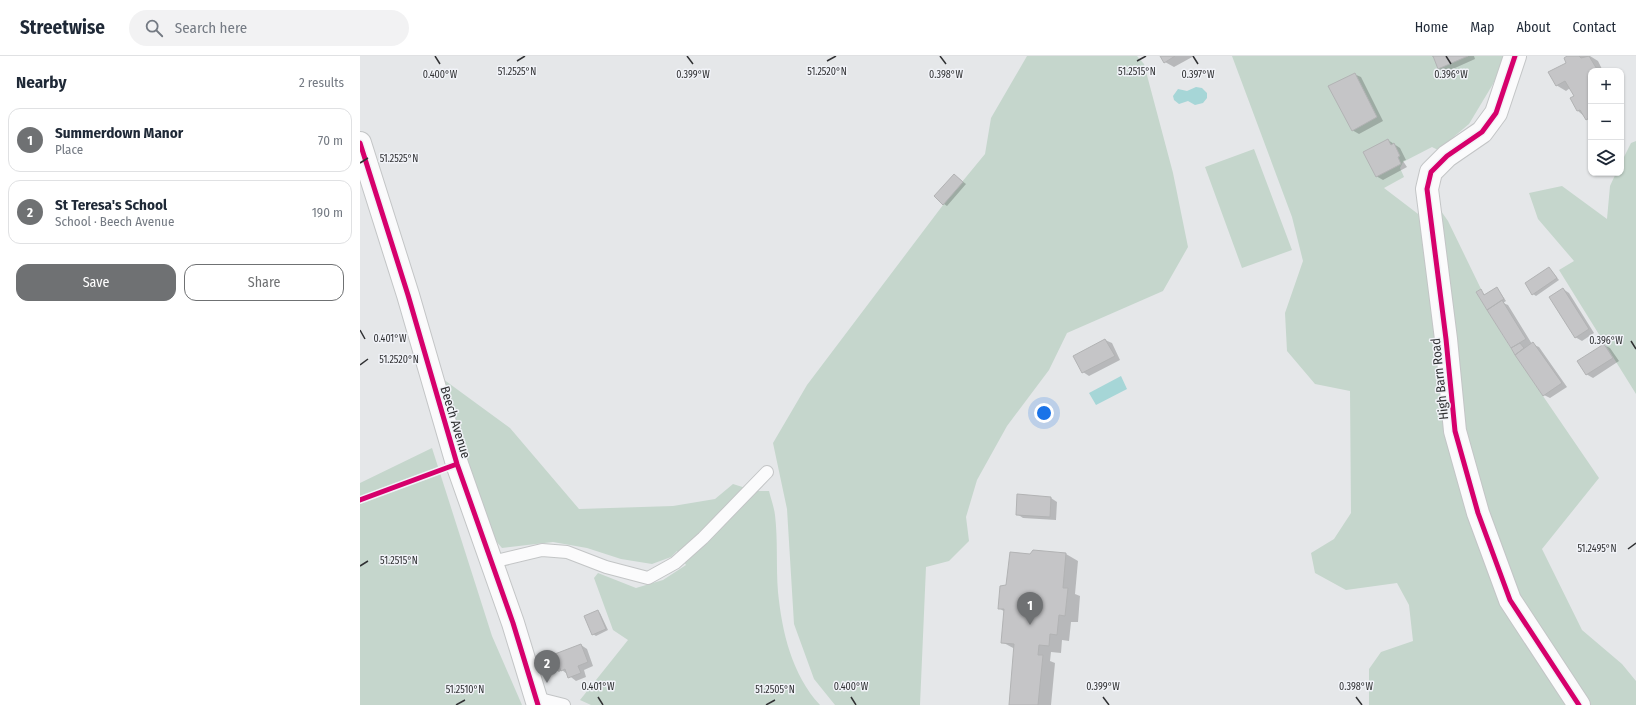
<!DOCTYPE html>
<meta charset="utf-8">
<style>
body{margin:0;font-family:"Fira Sans Condensed",sans-serif;background:#f2f2f3;color:#1f2937}
.controls{position:absolute;right:12px;top:12px;display:grid;overflow:hidden;border-radius:8px;box-shadow:0 1px 3px #0004}
.controls button{width:36px;height:36px;display:grid;place-items:center;padding:0;border:0;border-bottom:1px solid #e0e1e3;background:#fff;color:#1f2937;font:20px sans-serif}
.you{position:absolute;left:684px;top:357px;width:14px;height:14px;margin:-10px;border:3px solid #fff;border-radius:50%;background:#1a73e8;box-shadow:0 0 0 6px #1a73e833}
.badge{display:grid;place-items:center;width:26px;height:26px;border-radius:50%;background:#6f7173;color:#fff;font-size:13px;font-weight:700}
.pin{position:absolute;translate:-50% -33px;filter:drop-shadow(0 1px 2px #0008)}
.pin::after{content:'';position:absolute;top:21px;width:14px;height:12px;background:inherit;clip-path:polygon(0 0,100% 0,50% 100%)}
.list{margin:0;padding:0;list-style:none}
h2{display:flex;justify-content:space-between;align-items:center;height:52px;margin:0;padding:0 16px;font-size:17px}
h2 small{font-size:13px;font-weight:400;color:#747a83}
.list li{display:grid;grid-template-columns:26px 1fr auto;gap:12px;align-items:center;box-sizing:border-box;height:64px;margin:0 8px 8px;padding:0 8px;border:1px solid #e0e1e3;border-radius:12px}
.list b{display:block;font-size:15px;white-space:nowrap}
.list p{margin:0;font-size:13px;white-space:nowrap;color:#747a83}
.list em{font-size:13px;font-style:normal;color:#747a83}
.actions{display:flex;gap:8px;padding:12px 16px}
.actions a{flex:1;padding:9px 0;border:1px solid #6f7173;border-radius:12px;text-align:center;font-size:14px;color:#6f7173}
.actions .main{background:#6f7173;color:#fff}
.icon{flex:none;width:22px;height:22px;fill:none;stroke:currentColor;stroke-width:2;stroke-linecap:round;stroke-linejoin:round}
.map{position:relative;flex:none;width:1276px;height:649px;overflow:hidden}
header{display:flex;align-items:center;gap:24px;box-sizing:border-box;height:56px;padding:0 20px;background:#fff;border-bottom:1px solid #e0e1e3}
header strong{font-size:19px}
nav{display:flex;gap:22px;margin-inline-start:auto;font-size:14px}
.search{width:280px;height:36px;background:#f2f2f3;display:flex;align-items:center;gap:10px;box-sizing:border-box;padding:0 14px;border-radius:22px;color:#747a83;font-size:15px}
main{display:flex}
aside{flex:1;background:#fff}
.map>svg:first-child{display:block}
</style>
<header>
<strong>Streetwise</strong>
<div class="search"><svg class="icon" aria-label="search" viewBox="0 0 24 24"><circle cx="10" cy="10" r="6"/><path d="M15 15l6 6"/></svg>Search here</div>
<nav><a>Home</a><a>Map</a><a>About</a><a>Contact</a></nav>
</header>
<main>
<aside>
<h2>Nearby<small>2 results</small></h2>
<ul class="list">
<li><span class="badge">1</span><div><b>Summerdown Manor</b><p>Place</p></div><em>70 m</em></li>
<li><span class="badge">2</span><div><b>St Teresa's School</b><p>School · Beech Avenue</p></div><em>190 m</em></li>
</ul>
<div class="actions"><a class="main">Save</a><a>Share</a></div>
</aside>
<div class="map">
<svg width="1276" height="649" viewBox="0 0 1276 649">
<rect width="100%" height="100%" fill="#e5e7e9"/>
<path fill="#c5d6cc" d="M667 0H777L784 8 813 117 828 191 803 235 707 277 689 314 647 370 617 424 606 461 609 485 589 505 566 511 560 649H475L454 623 434 568 427 453 413 387 447 329 583 149 625 98 631 62Z
M872 0H1145L1133 28 1109 68 1078 94 1072 91 1043 106 1040 112 1044 121 1024 132 1062 161 1127 501 1210 649H1009V613L1021 596 1053 585 1049 549 1037 527 986 534 955 517 951 497 974 483 991 457 990 335 955 328 927 295 925 257 943 205 932 161Z
M1276 85V338L1199 214 1214 205 1178 163 1169 137 1202 130 1247 163 1250 130 1256 117H1261V107L1271 87Z
M894 93 932 194 882 212 845 111Z
M1081 155 1088 165 1121 233 1116 236 1155 299 1239 422 1182 493 1222 574 1262 608 1276 625V649H1229L1156 539 1103 375 1077 165Z
M83 323 150 372 219 453 313 450 355 443 373 428 395 435H409C411 443 414 451 415 459 418 484 416 510 418 536 422 576 432 619 460 649H231L220 644 268 584 253 574 234 522 238 517 276 532 303 524 326 509 317 495 311 501 292 508 261 503 227 492 193 486 142 492 135 484 104 402Z
M72 392 132 580 162 649H0V427Z"/>
<path fill="#a6d6d7" d="M836 31 842 32 847 37V42L843 47 835 49 828 45 819 48 814 44 813 40 818 33 827 35Z
M761 320 767 333 736 349 729 337Z"/>
<path fill="#0003" d="M801 0H834L814 11 805 6Z
M1072 0H1114L1115 3 1086 16 1079 13 1074 2Z
M1209 0H1230L1238 5 1243 15H1231V66L1218 55 1215 41 1210 32 1206 35 1196 29Z
M994 18 1001 21 1023 65 999 78 992 74Z
M1028 84 1040 92 1046 104 1043 105 1047 111 1023 124 1016 120Z
M597 121 606 128 587 150 584 148Z
M1189 212 1199 224 1176 240 1173 238Z
M1137 232 1146 245 1143 247 1148 249 1172 288 1179 291 1207 331 1190 342 1184 339 1155 299 1120 234 1125 239Z
M1203 233 1209 237 1234 277 1222 285 1215 281Z
M745 284 752 287 760 304 729 320 723 316Z
M1244 289 1250 292 1259 305 1233 322 1226 318Z
M691 442 697 446 696 464 663 462 657 458Z
M706 498 718 505 715 538 720 540 718 566H711L709 585 702 584 701 597 691 596 690 605 695 607 691 649H650L655 593 642 586 645 556 639 552 647 530 671 499Z
M237 555 240 557 248 574 236 580 233 578Z
M221 589 227 593 233 610 224 614 226 621 216 625 202 614 199 616 192 612Z"/>
<path fill="#c5c5c7" stroke="#b2b3b4" d="M800 0H815L804 7Z
M1073 0H1108L1078 13Z
M1207 0H1219L1221 2 1229 0 1238 15H1231V61L1226 64 1220 54 1217 55 1210 42 1214 40 1205 25 1196 30 1188 16 1206 7 1204 2Z
M995 17 1017 61 992 75 968 30Z
M1028 83 1031 89 1034 87 1040 100 1038 101 1041 108 1016 121 1003 96Z
M594 118 603 126 583 149 574 140Z
M1189 211 1197 222 1172 239 1165 227Z
M1137 231 1144 243 1127 254 1116 236 1121 233 1124 239Z
M1203 232 1229 273 1215 282 1189 241Z
M1142 244 1166 283 1151 292 1127 254Z
M745 283 755 300 722 317 713 300Z
M1173 286 1202 327 1183 340 1155 299Z
M1160 287 1164 292 1155 299 1151 292Z
M1244 288 1253 302 1226 319 1217 305Z
M657 438 691 441 690 461 656 459Z
M673 494 706 497 703 532H708L705 560 699 559 697 579 690 578 689 590 679 589 678 599H683L678 649H649L654 588 641 587 644 553H638L640 530 646 529 650 496 670 498Z
M238 554 246 573 232 579 224 560Z
M221 588 228 606 218 610 221 617 208 622 205 613 201 615 199 610 191 613 187 601Z"/>
<g fill="none" stroke-linecap="round" stroke-linejoin="round">
<defs>
<path id="lane" d="M132 506 182 494 207 496 246 511 288 522 315 507 343 482 407 416
M176 642 204 649"/>
<path id="street" d="M1155 0 1136 57 1122 76 1087 100 1071 116 1067 133 1086 283 1095 375 1118 457 1150 544 1219 649"/>
<path id="secondary" d="M0 87 48 239 97 408 153 567 178 649"/>
</defs>
<use href="#lane" stroke="#c3c5c6" stroke-width="14"/>
<use href="#street" stroke="#c3c5c6" stroke-width="24"/>
<use href="#secondary" stroke="#c3c5c6" stroke-width="24"/>
<use href="#lane" stroke="#fbfbfc" stroke-width="12"/>
<use href="#street" stroke="#fbfbfc" stroke-width="22"/>
<use href="#secondary" stroke="#fbfbfc" stroke-width="22"/>
<defs>
<path id="cycleway" d="M1155 0 1136 57 1122 76 1087 100 1071 116 1067 133 1086 283 1095 375 1118 457 1150 544 1219 649
M0 87 48 239 97 408 153 567 178 649
M0 444 97 408"/>
</defs>
<use href="#cycleway" stroke="#f1f3f8" stroke-width="8"/>
<use href="#cycleway" stroke="#d6006c" stroke-width="5"/>
</g>
<path fill="none" stroke="#303133" stroke-width="1.5" d="M75 0 80 8M327 0 333 8M580 0 586 8M833 0 838 8M1086 0 1091 8M157 5 165 0M467 5 476 0M777 5 786 0M0 107 8 102M0 274 5 283M1271 285 1276 293M0 309 8 303M1268 493 1276 487M0 510 8 505M238 641 243 649M491 641 496 649M743 641 749 649M996 641 1002 649M96 649 105 644M406 649 415 644"/>
<g text-anchor="middle" stroke-width="3" stroke-linejoin="round" paint-order="stroke">
<g font-size="13" fill="#303133" stroke="#f1f3f8">
<text transform="translate(1079 323) rotate(-96)" y="5">High Barn Road</text>
<text transform="translate(96 366) rotate(73)" y="5">Beech Avenue</text>
</g>
</g>
<g font-size="10" text-anchor="middle" fill="#303133" stroke="#f1f3f8" stroke-width="3" stroke-linejoin="round" paint-order="stroke">
<text x="157" y="19">51.2525°N</text>
<text x="467" y="19">51.2520°N</text>
<text x="777" y="19">51.2515°N</text>
<text x="80" y="22">0.400°W</text>
<text x="333" y="22">0.399°W</text>
<text x="586" y="22">0.398°W</text>
<text x="838" y="22">0.397°W</text>
<text x="1091" y="22">0.396°W</text>
<text x="39" y="106">51.2525°N</text>
<text x="30" y="286">0.401°W</text>
<text x="1246" y="288">0.396°W</text>
<text x="39" y="307">51.2520°N</text>
<text x="1237" y="496">51.2495°N</text>
<text x="39" y="508">51.2515°N</text>
<text x="238" y="634">0.401°W</text>
<text x="491" y="634">0.400°W</text>
<text x="743" y="634">0.399°W</text>
<text x="996" y="634">0.398°W</text>
<text x="105" y="637">51.2510°N</text>
<text x="415" y="637">51.2505°N</text>
</g>
</svg>
<div class="controls">
<button>+</button>
<button>−</button>
<button><svg class="icon" aria-label="layers" viewBox="0 0 24 24"><path d="M12 4l9 5-9 5-9-5zM3 14l9 5 9-5"/></svg></button>
</div>
<div class="you"></div>
<div class="pin badge" style="left:670px;top:569px">1</div>
<div class="pin badge" style="left:187px;top:627px">2</div>
</div>
</main>
